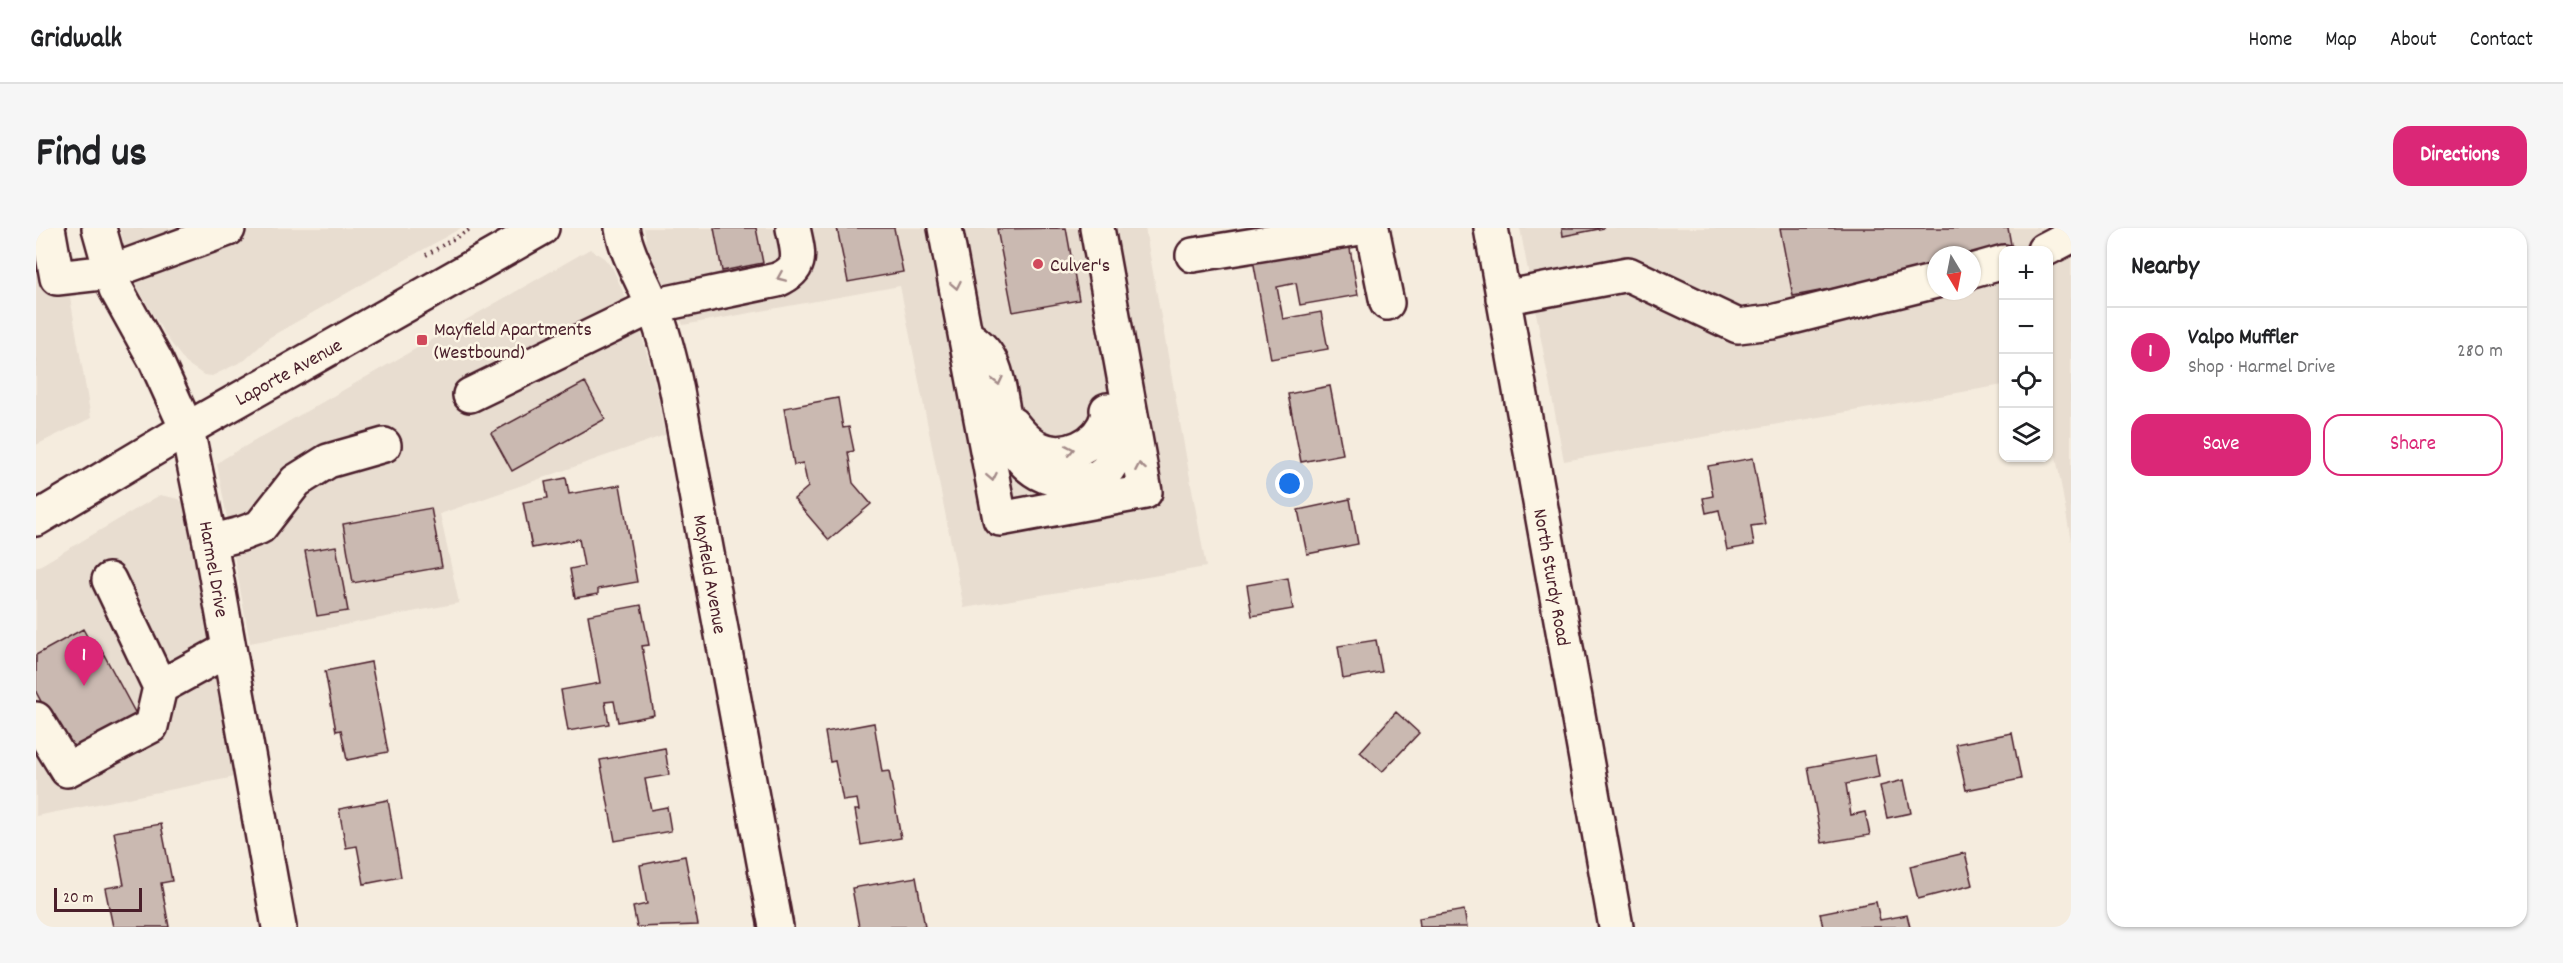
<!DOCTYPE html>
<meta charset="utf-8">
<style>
body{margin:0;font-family:Dekko,sans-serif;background:#f6f6f6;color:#202124}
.controls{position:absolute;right:18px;top:18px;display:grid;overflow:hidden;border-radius:12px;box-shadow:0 2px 4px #0004}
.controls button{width:54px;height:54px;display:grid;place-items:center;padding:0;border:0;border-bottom:2px solid #e0e0e0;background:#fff;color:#202124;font:30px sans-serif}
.compass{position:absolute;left:1891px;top:18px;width:54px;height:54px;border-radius:50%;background:#fff;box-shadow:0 2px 4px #0004;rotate:170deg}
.scale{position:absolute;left:18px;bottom:15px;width:88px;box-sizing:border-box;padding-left:6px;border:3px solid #4a1f2b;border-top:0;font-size:16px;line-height:21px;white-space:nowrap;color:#4a1f2b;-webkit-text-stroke:4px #fcf5e5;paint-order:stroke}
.you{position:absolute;left:1254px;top:256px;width:21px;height:21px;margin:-15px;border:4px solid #fff;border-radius:50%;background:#1a73e8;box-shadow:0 0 0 9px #1a73e833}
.badge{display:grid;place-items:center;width:39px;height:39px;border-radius:50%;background:#db2777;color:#fff;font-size:20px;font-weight:700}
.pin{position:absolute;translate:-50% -50px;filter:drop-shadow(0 2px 3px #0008)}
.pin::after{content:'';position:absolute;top:32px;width:21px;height:18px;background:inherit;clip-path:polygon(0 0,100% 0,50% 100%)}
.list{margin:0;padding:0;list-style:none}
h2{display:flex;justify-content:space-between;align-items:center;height:78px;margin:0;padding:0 24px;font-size:26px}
h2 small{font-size:20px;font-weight:400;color:#757577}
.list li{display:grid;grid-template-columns:39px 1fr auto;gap:18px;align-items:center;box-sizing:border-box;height:90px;padding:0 24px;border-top:2px solid #e0e0e0}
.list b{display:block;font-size:22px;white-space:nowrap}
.list p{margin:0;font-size:20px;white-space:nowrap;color:#757577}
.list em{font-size:20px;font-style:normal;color:#757577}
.actions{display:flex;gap:12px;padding:18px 24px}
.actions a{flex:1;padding:14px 0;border:2px solid #db2777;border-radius:18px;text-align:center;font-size:21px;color:#db2777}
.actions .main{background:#db2777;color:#fff}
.icon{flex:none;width:33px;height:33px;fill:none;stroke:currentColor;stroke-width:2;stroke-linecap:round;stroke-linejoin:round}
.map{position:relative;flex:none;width:2035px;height:699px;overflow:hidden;border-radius:18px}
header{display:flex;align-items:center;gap:36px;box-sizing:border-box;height:84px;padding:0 30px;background:#fff;border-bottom:2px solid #e0e0e0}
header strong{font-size:28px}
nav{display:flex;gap:33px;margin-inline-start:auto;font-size:21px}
.intro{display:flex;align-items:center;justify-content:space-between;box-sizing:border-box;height:144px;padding:0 36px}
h1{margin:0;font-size:42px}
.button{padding:15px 27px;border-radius:18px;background:#db2777;color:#fff;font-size:21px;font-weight:700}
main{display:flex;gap:36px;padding:0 36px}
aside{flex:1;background:#fff;border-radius:18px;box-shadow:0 2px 4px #0004}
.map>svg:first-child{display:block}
</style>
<header>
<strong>Gridwalk</strong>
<nav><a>Home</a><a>Map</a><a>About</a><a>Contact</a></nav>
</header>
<div class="intro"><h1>Find us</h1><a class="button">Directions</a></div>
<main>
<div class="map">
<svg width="2035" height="699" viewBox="0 0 2035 699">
<rect width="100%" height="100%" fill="#f5ecde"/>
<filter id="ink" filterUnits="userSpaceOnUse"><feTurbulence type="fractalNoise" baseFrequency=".0167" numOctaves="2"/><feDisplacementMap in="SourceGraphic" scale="12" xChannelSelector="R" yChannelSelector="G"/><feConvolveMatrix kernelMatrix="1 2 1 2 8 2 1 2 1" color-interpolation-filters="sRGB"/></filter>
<g filter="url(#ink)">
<path fill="#e8ddd0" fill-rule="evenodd" d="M0 0H22L55 190 0 217Z
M84 0H425L234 109 209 132 176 148 168 147 150 135 129 107 96 50Z
M608 0H1109L1170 339 928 380 864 58 647 97 611 17Z
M1484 0H2035V313L2013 189 2012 22H1968L1967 157 1528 233ZM1900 27H1936V63H1900Z
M554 21 568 30 577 41 605 104 619 155 629 207 404 286 423 375 214 415 181 236 187 231Z
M124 267 143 271 152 280 204 548 0 588V340Z"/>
<path fill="#cab9b1" stroke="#4a1f2b" stroke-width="1.5" d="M678 0H720L727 35 686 43Z
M801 0H858L867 44 812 54Z
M1030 0 1043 72 977 84 961 1Z
M1526 0H1568L1527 8Z
M1744 0H1972L1976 22 1936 27H1900V41L1757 68Z
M1312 9 1322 67 1264 77 1260 55 1241 59 1247 91 1285 84 1292 121 1235 131 1216 26Z
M549 154 569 191 476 243 455 205Z
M1294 158 1307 226 1265 234 1252 166Z
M802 170 807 200 813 199 818 223 812 224 817 255 835 276 793 312 758 271 772 259 767 235 758 237 748 180Z
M1717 230 1729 296 1715 298 1718 317 1691 322 1683 282 1670 285 1667 270 1677 268 1672 238Z
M530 250 533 266 584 257 601 354 562 361V366L539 370 534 341 548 338 543 311 496 320 487 274 512 270 509 254Z
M1314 271 1322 316 1271 326 1262 282Z
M395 280 406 339 317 355 307 296Z
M300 318 312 383 281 388 269 323Z
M1252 350 1257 381 1216 388 1211 357Z
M605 377 613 417 606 418 618 487 582 494 578 473 569 474 573 496 532 503 525 462 564 455 552 387Z
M47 401 61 426 66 423 102 490 34 527 0 464V427Z
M1340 412 1346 444 1307 451 1302 418Z
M335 434 352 524 311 532 305 502 300 503 289 443Z
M1360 484 1383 505 1346 544 1324 524Z
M838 495 846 544 853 543 865 610 825 617 819 582H823L821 571 807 573 799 533 794 534 789 504Z
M1976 505 1985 551 1930 562 1920 516Z
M629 520 633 547 609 551 615 582 631 579 635 603 579 613 564 532Z
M1839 527 1843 549 1810 556 1815 587 1829 584 1834 607 1786 615 1772 539Z
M1868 552 1875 585 1851 590 1844 558Z
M352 572 365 649 328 656 321 618 310 620 303 581Z
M125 596 136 653 125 655 133 699H77L69 660 88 657 78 604Z
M1929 625 1937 657 1882 671 1874 638Z
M649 628 662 697 601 699 597 679 611 676 604 637Z
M880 649 889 699H823L816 660Z
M1840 674 1844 692 1871 687 1874 699H1787L1784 685Z
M1428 682 1431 699H1384L1383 690Z"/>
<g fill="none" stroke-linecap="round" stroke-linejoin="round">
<defs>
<path id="minor" d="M12 0 21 50 74 44 192 1
M63 0 80 61 120 133 151 201 174 314 243 699
M586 0C591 28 607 52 617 78 628 106 635 134 641 163L740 699
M909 0 964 291 1109 264 1061 0
M1336 0 1351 75
M1455 0 1580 699
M2008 22 2035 8
M1157 27 1324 0
M1936 43 1968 34
M1467 70 1592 46 1702 98 1736 94 1900 53
M933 110C968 132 961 170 972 204 985 244 1014 258 1054 251 1067 249 1075 240 1078 228 1080 214 1074 196 1071 182
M434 167 617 78 741 52C769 40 762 25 757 0
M976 196C983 205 990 213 1000 219 1029 234 1064 217 1072 187
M174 314 205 306 224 299 260 253 292 233 348 217
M73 352 124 459
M0 491 31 542 115 498 124 459 193 421"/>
<path id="major" d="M0 291 151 201 506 0"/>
</defs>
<use href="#minor" stroke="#4a1f2b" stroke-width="38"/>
<use href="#major" stroke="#4a1f2b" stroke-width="38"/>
<path stroke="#4a1f2b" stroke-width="4" stroke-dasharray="1.5 4.5" stroke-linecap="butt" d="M390 27 436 0"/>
<use href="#minor" stroke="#fcf5e5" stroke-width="33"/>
<use href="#major" stroke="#fcf5e5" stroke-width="33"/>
</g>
<defs><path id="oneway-chevron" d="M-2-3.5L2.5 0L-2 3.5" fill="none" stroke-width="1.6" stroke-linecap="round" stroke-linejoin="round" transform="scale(1.5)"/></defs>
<g stroke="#a38a88">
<use href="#oneway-chevron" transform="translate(745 49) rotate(157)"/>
<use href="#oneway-chevron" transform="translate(920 57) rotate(79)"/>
<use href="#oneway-chevron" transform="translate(962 153) rotate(77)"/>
<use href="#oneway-chevron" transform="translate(1034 222) rotate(-11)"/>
<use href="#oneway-chevron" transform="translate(1104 239) rotate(-100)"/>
<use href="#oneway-chevron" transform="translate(956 249) rotate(79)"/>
</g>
</g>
<g fill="#d1495b" stroke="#fcf5e5" stroke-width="2">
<circle cx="1002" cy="36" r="6"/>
<rect x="380" y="106" width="12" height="12" rx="3"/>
</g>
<g text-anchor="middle" stroke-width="5" stroke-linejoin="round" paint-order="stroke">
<g font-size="20" fill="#4a1f2b" stroke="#fcf5e5" text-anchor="start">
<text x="1014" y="43">Culver's</text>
<text x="398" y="107">Mayfield Apartments<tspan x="398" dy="23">(Westbound)</tspan></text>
</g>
<g font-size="20" fill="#4a1f2b" stroke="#fcf5e5">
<text transform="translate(252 143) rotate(-29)" y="7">Laporte Avenue</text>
<text transform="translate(179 341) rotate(80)" y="7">Harmel Drive</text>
<text transform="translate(675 346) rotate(80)" y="7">Mayfield Avenue</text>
<text transform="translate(1517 349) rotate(80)" y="7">North Sturdy Road</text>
</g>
</g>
</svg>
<div class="controls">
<button>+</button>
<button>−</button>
<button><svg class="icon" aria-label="locate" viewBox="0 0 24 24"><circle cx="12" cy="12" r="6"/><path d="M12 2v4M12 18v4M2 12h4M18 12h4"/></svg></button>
<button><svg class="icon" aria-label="layers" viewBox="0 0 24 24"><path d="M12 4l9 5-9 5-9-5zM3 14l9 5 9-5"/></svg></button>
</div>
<svg class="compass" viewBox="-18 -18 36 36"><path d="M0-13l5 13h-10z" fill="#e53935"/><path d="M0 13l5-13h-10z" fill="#757577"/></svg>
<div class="scale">20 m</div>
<div class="you"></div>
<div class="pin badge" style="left:48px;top:458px">1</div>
</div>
<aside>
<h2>Nearby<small></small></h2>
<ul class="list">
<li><span class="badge">1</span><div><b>Valpo Muffler</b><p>Shop · Harmel Drive</p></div><em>280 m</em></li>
</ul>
<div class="actions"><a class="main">Save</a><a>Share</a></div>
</aside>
</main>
